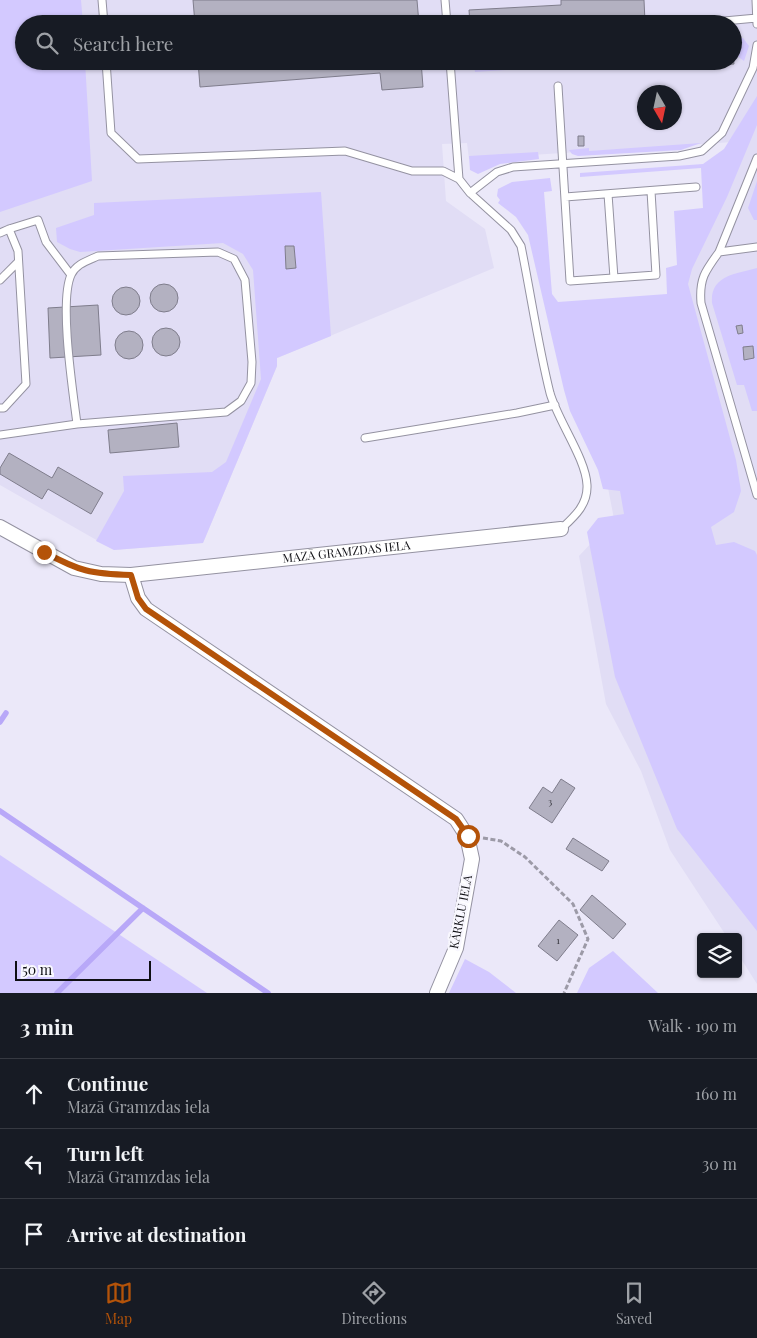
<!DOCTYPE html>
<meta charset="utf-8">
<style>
body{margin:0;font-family:"Playfair Display",serif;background:#20242c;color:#f1f3f6}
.controls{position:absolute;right:15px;bottom:15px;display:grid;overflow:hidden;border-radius:5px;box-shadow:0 1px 4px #0004}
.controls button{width:45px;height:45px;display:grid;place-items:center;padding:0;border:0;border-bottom:1px solid #363941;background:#171b24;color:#f1f3f6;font:25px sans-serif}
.compass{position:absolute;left:637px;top:85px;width:45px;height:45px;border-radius:50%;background:#171b24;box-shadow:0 1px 4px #0004;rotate:171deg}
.scale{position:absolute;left:15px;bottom:12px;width:136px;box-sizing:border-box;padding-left:5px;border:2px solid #0f0f14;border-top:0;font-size:14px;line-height:18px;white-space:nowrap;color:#0f0f14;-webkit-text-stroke:4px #f8f7fe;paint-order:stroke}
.stop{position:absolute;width:15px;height:15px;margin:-11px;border:4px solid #b45309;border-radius:50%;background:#fff}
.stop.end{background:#b45309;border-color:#fff;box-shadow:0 1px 5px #0008}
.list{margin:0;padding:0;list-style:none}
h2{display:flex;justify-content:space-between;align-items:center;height:65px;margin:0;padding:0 20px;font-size:21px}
h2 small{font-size:16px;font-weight:400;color:#9ea1a6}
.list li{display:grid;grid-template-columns:32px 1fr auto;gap:15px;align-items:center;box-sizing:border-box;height:70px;padding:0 20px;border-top:1px solid #363941}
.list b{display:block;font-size:19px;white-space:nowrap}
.list p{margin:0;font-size:16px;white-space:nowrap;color:#9ea1a6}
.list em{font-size:16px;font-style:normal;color:#9ea1a6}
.icon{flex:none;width:28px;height:28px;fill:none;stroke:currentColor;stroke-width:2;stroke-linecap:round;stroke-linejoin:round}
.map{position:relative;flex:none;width:757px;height:993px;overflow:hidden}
.search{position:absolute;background:#171b24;box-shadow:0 1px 4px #0004;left:15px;right:15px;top:15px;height:55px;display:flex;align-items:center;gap:12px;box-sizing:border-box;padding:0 18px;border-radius:28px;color:#9ea1a6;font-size:19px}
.sheet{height:275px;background:#171b24}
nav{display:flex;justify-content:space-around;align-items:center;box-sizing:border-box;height:70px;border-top:1px solid #363941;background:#171b24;font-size:14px;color:#9ea1a6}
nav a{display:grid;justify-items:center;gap:2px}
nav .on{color:#b45309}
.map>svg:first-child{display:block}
</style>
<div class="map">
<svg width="757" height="993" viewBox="0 0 757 993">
<rect width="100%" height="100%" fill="#ebe8f9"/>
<path fill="#e1ddf5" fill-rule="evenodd" d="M0 0H757V984L738 954V937H727L670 850 641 771 606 704 579 556 614 519 604 467 733 142 469 159 467 143 442 144 446 201 485 229 494 268 277 358V366L203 543 114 550 0 485ZM24 24H733V61H24ZM644 92H674V122H644Z"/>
<path fill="#d3c9ff" d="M0 0H81L83 24H24V61H85L92 181 0 212Z
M743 38 749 46 744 61 733 53V39Z
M496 61H535L536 68 475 72 474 66 496 64Z
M757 96V125L727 197 692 269 688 284 736 460 741 491 734 512 711 527 716 545 734 542 755 551 757 555V931L677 829 615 677 587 532 598 518 624 514 620 491 603 489 598 470 570 411 564 390 528 235 516 217 498 203 500 200 497 196 498 189 512 182 550 178 552 191 544 192 552 294 558 302 667 294 666 268 677 265 674 211 703 208 701 168 580 177V173L703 164 724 149Z
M701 143 681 150 578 156 572 154 569 150 589 148V151Z
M538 152 539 159 500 164 478 174 470 170 469 156Z
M757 181V220H754L748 208Z
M321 192 331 336 277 358V366L203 543 114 550 96 541 124 491 123 476 212 472 226 462 261 379 253 270 243 254 223 243 80 252 70 249 57 242 56 228 94 215V203Z
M757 268V411H752L744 385H737L712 303C710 275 736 274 757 268Z
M0 855 207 993H0Z
M613 951 658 993H577L589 968Z
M465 959 489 972 516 993H449Z"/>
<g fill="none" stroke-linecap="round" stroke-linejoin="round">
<path stroke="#b8a8f8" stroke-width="5.5" d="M0 722 6 713
M0 811 268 993
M57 993 143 908"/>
</g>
<path fill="#b3b1c1" stroke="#7f7d8c" d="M193 0H417L419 24H195Z
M561 0H644L645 22 470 24 469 10 561 5Z
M733 56 734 64 703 66V61H733Z
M198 61H421L423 87 382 90 380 73 200 87Z
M578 136H584V146H578Z
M285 246H294L296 268 286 269Z
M150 298a14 14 0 1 1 28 0a14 14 0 1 1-28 0Z
M112 301a14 14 0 1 1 28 0a14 14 0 1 1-28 0Z
M98 305 101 355 50 358 48 308Z
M742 325 743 333 738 334 736 326Z
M152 342a14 14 0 1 1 28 0a14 14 0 1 1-28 0Z
M115 345a14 14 0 1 1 28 0a14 14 0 1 1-28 0Z
M753 346 754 358 744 360 743 347Z
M177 423 179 447 110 453 108 430Z
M9 453 52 478 58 467 103 493 91 514 48 489 42 499 0 474V468Z
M561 779 575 788 552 823 529 808 543 787 552 793Z
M573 838 609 861 602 871 566 849Z
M592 895 626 924 613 939 580 910Z
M559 920 578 935 557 961 538 946Z"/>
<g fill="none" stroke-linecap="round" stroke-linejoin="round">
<defs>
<path id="service" d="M102 0 104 24
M445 0 447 24
M756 0 757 24
M691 24 757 18
M106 61 111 133 138 159 345 151 412 171H443L459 179
M450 61 459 179 470 193 497 172 513 167 679 156 702 151 722 133 753 68 757 45
M558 86 570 281 656 275 651 191
M470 193 511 230 521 246C531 295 538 345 550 393 558 421 586 459 587 485 588 505 574 517 561 529
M608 194 614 278
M565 197 696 187
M0 233 9 229
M757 247 719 252C705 271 699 279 701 303L757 495
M719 252 757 158
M0 280 18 262
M0 408H4L26 384 18 251 9 229 38 220 46 242 71 275
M0 435 77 424 226 412 241 401 251 383 252 362 245 280 234 259 218 252 98 256C87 261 76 264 71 275 59 302 73 392 77 424
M365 438 517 413 555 405"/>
<g id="minor">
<path id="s1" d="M0 527 74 568 101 574 131 575 561 529"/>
<path d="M131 575 138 598 146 609 456 819 467 836 472 859 456 948 437 993"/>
</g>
</defs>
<use href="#service" stroke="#9492a1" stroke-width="9"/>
<use href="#minor" stroke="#9492a1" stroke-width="16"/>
<path stroke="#9c9aa7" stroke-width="3" stroke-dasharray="5 2.5" stroke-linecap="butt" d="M483 838 501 841 525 857 573 904 588 939 564 993"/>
<use href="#service" stroke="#fff" stroke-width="7"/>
<use href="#minor" stroke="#fff" stroke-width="14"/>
</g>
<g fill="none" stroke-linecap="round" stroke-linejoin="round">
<path stroke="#b45309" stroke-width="6" d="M44 552C79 571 91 574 131 575L138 598 146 609 456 819 468 836"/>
</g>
<g text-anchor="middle" stroke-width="4.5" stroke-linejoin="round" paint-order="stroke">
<g font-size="10" fill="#38383f">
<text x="550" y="805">3</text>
<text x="558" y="944">1</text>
</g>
<g font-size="12" fill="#0f0f14" stroke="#f8f7fe">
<text dy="4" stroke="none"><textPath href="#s1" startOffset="359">MAZĀ GRAMZDAS IELA</textPath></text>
<text transform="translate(461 912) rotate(-79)" y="4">KĀRKLU IELA</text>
</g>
</g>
</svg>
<div class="controls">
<button><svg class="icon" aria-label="layers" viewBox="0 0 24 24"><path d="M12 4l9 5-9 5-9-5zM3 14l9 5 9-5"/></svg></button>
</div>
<svg class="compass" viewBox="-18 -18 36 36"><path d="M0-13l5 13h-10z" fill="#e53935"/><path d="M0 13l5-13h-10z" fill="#9ea1a6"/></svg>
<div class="scale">50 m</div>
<div class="stop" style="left:468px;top:836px"></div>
<div class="stop end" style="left:44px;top:552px"></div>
<div class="search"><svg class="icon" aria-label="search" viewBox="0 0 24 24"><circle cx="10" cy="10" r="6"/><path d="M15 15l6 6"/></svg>Search here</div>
</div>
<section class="sheet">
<h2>3 min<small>Walk · 190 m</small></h2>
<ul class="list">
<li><svg class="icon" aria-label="ahead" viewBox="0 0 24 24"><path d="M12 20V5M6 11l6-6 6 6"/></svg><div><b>Continue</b><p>Mazā Gramzdas iela</p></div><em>160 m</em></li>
<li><svg class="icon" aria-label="left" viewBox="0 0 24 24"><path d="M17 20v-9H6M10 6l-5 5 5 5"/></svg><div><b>Turn left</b><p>Mazā Gramzdas iela</p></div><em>30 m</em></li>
<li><svg class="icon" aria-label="arrive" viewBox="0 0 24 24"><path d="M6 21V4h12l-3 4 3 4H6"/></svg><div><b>Arrive at destination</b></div></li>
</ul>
</section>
<nav>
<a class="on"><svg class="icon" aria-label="map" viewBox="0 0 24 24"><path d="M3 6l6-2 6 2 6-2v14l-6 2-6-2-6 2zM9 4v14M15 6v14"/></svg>Map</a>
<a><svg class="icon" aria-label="directions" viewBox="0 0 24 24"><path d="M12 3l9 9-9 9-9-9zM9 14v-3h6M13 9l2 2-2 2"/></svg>Directions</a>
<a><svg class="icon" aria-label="saved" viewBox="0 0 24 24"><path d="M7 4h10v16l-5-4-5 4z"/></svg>Saved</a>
</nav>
